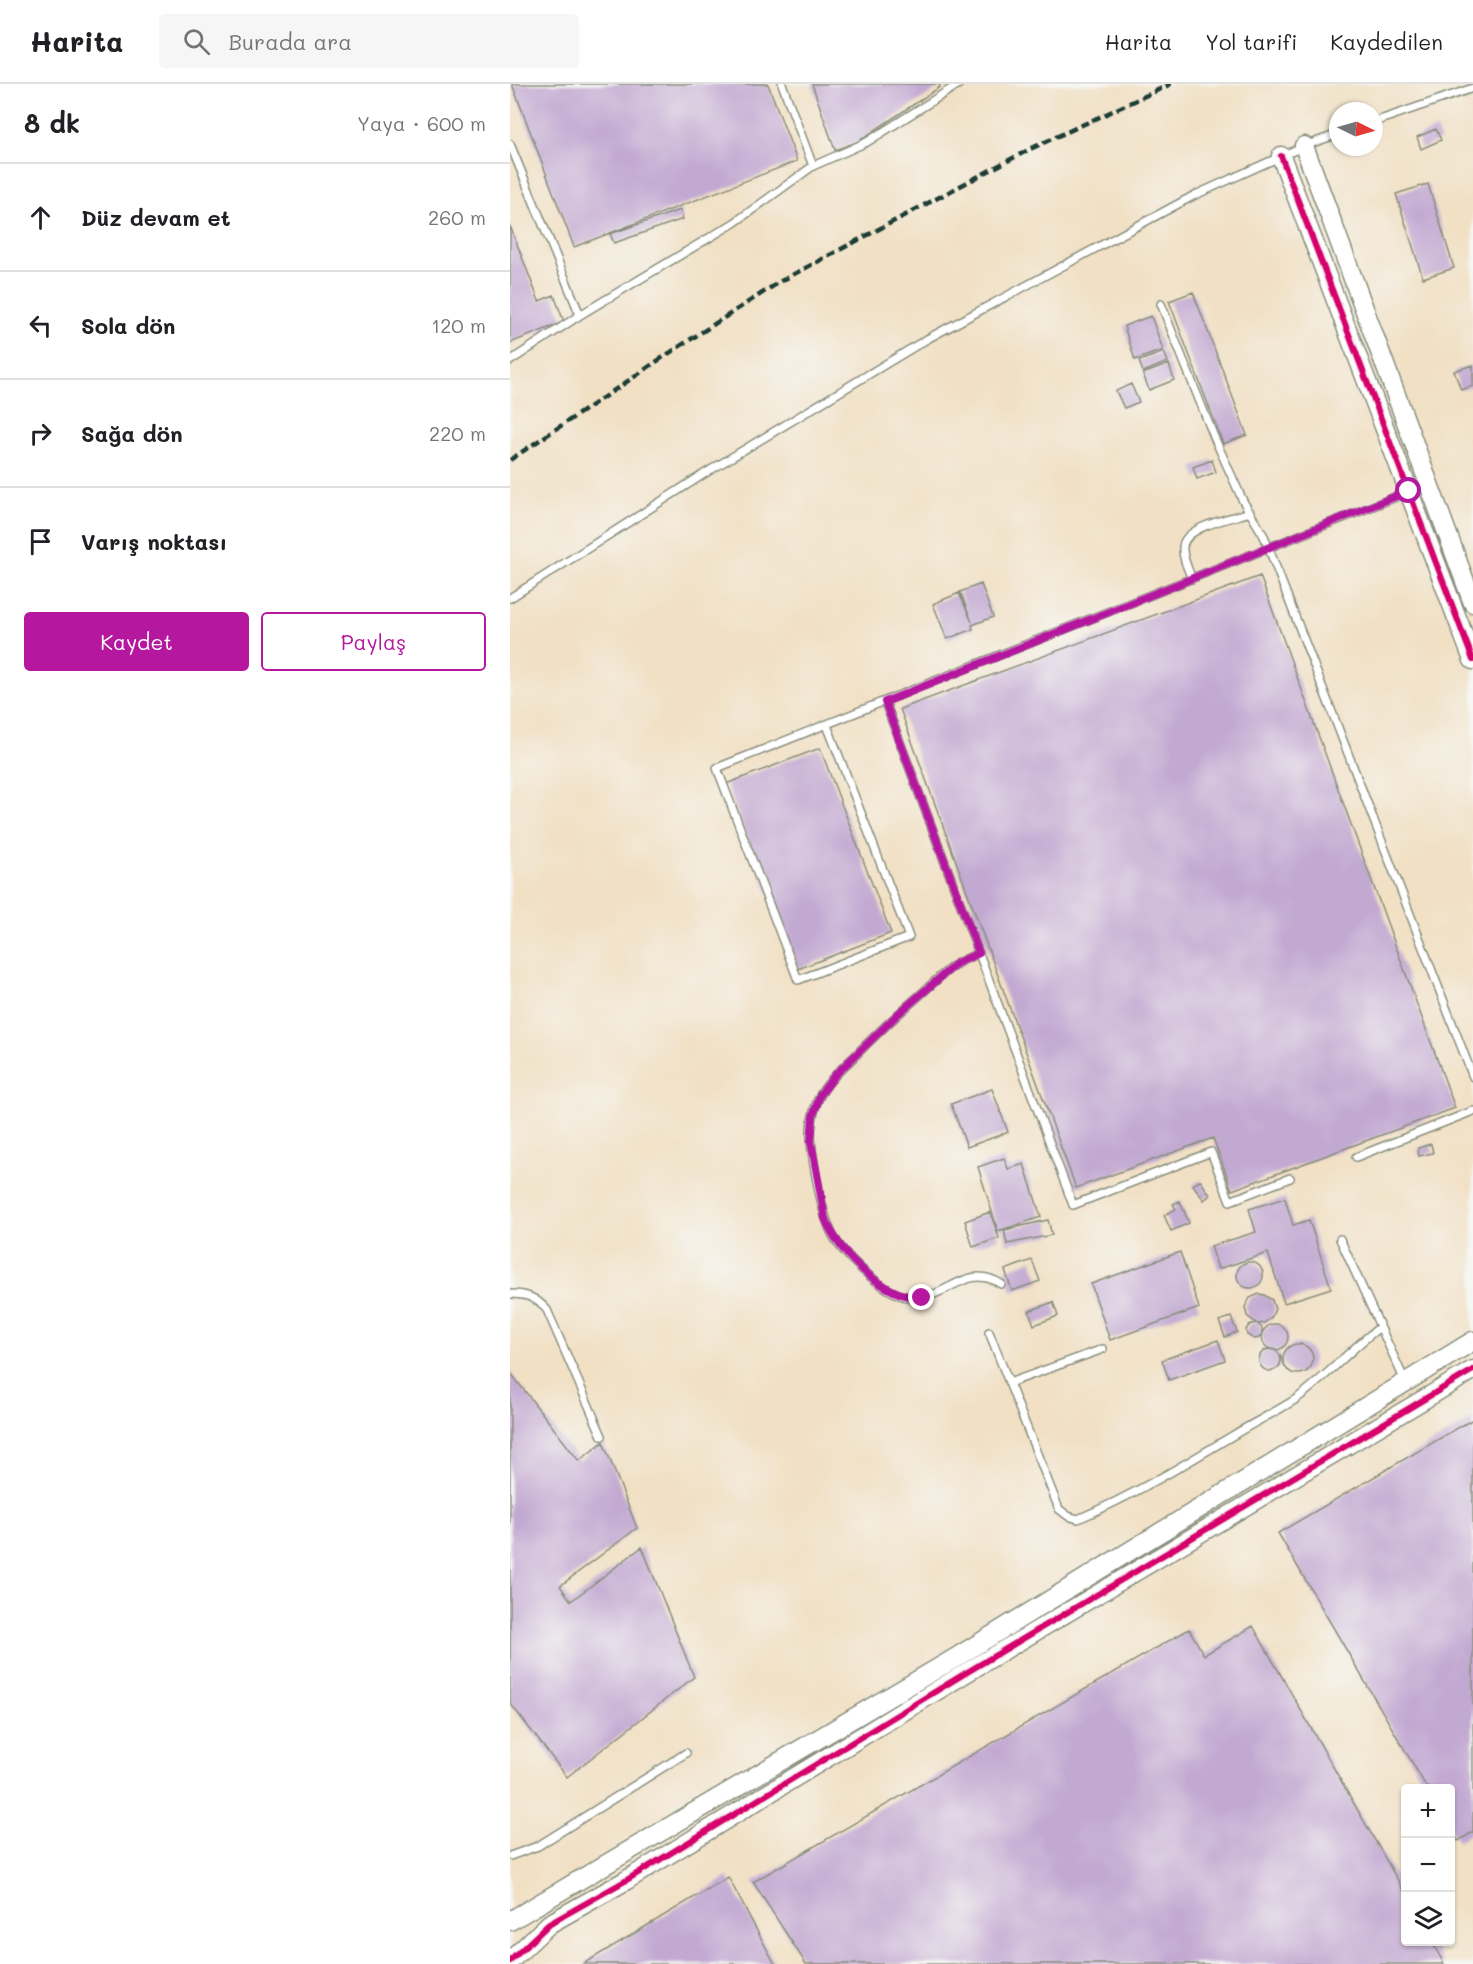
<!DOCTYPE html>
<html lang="tr">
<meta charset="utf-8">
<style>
body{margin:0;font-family:Mali,sans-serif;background:#f6f6f6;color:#202124}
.controls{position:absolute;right:18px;bottom:18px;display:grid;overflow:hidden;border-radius:6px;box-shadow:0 2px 4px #0004}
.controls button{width:54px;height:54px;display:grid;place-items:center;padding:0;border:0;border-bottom:2px solid #e0e0e0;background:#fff;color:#202124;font:30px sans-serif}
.compass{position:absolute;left:819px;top:18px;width:54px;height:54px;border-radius:50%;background:#fff;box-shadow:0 2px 4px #0004;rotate:95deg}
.stop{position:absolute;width:18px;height:18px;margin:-14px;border:4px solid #b5179e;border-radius:50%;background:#fff}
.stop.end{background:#b5179e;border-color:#fff;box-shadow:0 2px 6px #0008}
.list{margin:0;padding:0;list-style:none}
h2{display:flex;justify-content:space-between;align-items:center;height:78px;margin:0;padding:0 24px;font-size:26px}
h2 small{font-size:20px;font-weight:400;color:#757577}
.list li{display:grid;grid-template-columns:39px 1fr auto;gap:18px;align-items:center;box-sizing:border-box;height:108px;padding:0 24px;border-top:2px solid #e0e0e0}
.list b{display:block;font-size:22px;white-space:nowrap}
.list em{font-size:20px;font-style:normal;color:#757577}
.actions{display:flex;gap:12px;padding:18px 24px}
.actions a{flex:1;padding:14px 0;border:2px solid #b5179e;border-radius:6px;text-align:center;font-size:21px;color:#b5179e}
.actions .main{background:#b5179e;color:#fff}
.icon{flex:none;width:33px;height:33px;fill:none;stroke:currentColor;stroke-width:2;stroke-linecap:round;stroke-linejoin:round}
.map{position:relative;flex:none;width:963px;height:1880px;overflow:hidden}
header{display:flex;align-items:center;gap:36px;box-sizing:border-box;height:84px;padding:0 30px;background:#fff;border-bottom:2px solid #e0e0e0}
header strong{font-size:28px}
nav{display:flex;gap:33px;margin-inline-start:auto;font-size:21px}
.search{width:420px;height:54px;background:#f6f6f6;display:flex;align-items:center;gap:15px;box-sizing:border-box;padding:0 21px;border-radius:6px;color:#757577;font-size:22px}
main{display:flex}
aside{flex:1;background:#fff}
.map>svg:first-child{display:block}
</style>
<header>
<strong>Harita</strong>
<div class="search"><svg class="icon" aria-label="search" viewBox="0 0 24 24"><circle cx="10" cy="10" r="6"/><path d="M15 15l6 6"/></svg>Burada ara</div>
<nav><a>Harita</a><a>Yol tarifi</a><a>Kaydedilen</a></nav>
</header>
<main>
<aside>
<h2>8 dk<small>Yaya · 600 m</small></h2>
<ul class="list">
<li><svg class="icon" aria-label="ahead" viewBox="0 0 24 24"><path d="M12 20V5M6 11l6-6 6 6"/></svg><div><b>Düz devam et</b></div><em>260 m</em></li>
<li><svg class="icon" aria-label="left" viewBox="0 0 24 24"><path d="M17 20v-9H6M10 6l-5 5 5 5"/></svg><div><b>Sola dön</b></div><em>120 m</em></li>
<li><svg class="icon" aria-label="right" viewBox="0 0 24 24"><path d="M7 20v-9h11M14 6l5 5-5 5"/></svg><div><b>Sağa dön</b></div><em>220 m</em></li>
<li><svg class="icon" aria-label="arrive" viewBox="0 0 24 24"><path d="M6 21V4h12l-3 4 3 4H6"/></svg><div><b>Varış noktası</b></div></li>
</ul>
<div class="actions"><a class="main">Kaydet</a><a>Paylaş</a></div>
</aside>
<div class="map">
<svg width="963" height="1880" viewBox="0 0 963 1880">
<rect width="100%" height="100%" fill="#f6f6f2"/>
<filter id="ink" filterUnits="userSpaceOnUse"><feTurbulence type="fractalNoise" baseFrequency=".0167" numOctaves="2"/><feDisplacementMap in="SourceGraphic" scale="12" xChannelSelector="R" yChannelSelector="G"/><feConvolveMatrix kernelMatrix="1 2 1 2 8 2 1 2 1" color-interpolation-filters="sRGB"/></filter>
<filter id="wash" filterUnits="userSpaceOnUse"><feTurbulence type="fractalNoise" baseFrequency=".008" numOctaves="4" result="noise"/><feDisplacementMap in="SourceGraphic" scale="24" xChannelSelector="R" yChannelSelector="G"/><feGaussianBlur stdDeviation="1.35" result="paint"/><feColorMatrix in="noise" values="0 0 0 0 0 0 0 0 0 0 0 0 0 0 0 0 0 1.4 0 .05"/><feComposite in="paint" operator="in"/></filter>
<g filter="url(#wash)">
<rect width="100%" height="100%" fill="#f1e0c4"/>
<g id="blocks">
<path fill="#c2a9d2" d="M2 0H258L287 77 64 163Z
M302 0H429L430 3 347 58 325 66Z
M926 45 931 56 911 65 907 53Z
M918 100 944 184 913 194 886 110Z
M170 126 173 135 104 159 100 150Z
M0 142 29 217 44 211 54 238 0 259Z
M683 208 737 351 713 360 659 217Z
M641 232 653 266 625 276 614 242Z
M654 268 658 278 633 288 629 277Z
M659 280 664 296 639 306 633 290Z
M963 281V302L951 306 944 287Z
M621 300 629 318 614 324 606 307Z
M702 376 706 388 687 395 683 383Z
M750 492 945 1024 722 1106 703 1054 566 1104 390 625Z
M471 500 483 533 462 541 463 545 437 555 423 520 449 509 462 538 450 508Z
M310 664 381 849 288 885 216 700Z
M482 1005 498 1048 457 1063 441 1020Z
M921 1060 923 1069 909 1072 908 1064Z
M494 1074 498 1085 514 1080 531 1133 488 1147 468 1083Z
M690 1096 700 1111 694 1116 683 1101Z
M775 1114 783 1141 799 1136 821 1204 774 1219 758 1169 708 1185 701 1162 746 1148 739 1125Z
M670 1117 679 1139 661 1147 654 1131 666 1125 663 1120Z
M480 1128 489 1154 463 1163 455 1137Z
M538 1136 542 1151 497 1160 494 1146Z
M670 1168 689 1224 600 1256 581 1200Z
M522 1176 530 1197 502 1207 495 1186Z
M727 1191a13 13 0 1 1 26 0a13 13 0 1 1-26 0Z
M749 1210 754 1211 762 1216 765 1225 761 1234 754 1239 748 1240 752 1244V1250L749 1254 744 1255 737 1251 736 1246 739 1241 746 1239 737 1232 735 1223 740 1214Z
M543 1218 548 1232 524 1241 519 1227Z
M721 1233 727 1248 715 1253 709 1237Z
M752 1253a13 13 0 1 1 26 0a13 13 0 1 1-26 0Z
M708 1256 715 1276 659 1296 652 1276Z
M773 1275a15 15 0 1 1 30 0a15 15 0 1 1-30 0Z
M749 1276a11 11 0 1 1 22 0a11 11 0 1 1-22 0Z
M0 1288 69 1377 93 1358 127 1444 50 1502 61 1517 132 1463 184 1593 57 1693 0 1619Z
M963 1335V1748L948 1757 940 1745V1704H917L768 1449Z
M743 1542 896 1811V1858H922L934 1880H296L243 1798 679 1545 694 1571Z
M218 1793 265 1880H73Z"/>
</g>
</g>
<g filter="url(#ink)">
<use href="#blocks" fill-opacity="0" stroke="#888e7c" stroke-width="1.5"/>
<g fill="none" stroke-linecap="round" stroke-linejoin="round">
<defs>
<path id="service" d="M272 0 303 82
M864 38 963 4
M0 60 70 231
M651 220 704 353 733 417 754 452 963 993
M0 277 70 231 224 139 303 82 357 58 449 0
M682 495C678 485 672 473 673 463 674 442 723 434 740 428
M0 514 194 390 417 255 683 112 794 62 828 50
M375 618 563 1121 701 1068 720 1117 780 1094
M317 641 399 853 288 896 207 684 898 408
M469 869C462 872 455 875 448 879 435 887 422 900 410 911 387 931 365 951 344 973 332 984 319 996 311 1010 305 1020 302 1033 301 1045 300 1069 312 1135 325 1155 335 1172 363 1197 381 1207 429 1234 449 1173 491 1200
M846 1073 963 1027
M830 1155 895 1297
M0 1210C16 1210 26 1213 37 1226L92 1352
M479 1248 549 1425 558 1432 568 1435C622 1412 672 1382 722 1352 743 1339 766 1328 786 1315 816 1294 840 1265 870 1243
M499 1299 593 1265
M0 1772 28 1762 176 1669"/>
<path id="tertiary" d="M794 62 963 519
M771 72 963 576
M0 1837 445 1574 963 1257
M0 1877 39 1840 115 1797 454 1590 963 1286"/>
</defs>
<use href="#service" stroke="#888e7c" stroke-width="10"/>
<use href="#tertiary" stroke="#888e7c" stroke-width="21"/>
<use href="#service" stroke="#fff" stroke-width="7"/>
<use href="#tertiary" stroke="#fff" stroke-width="18"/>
<path stroke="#1f3d34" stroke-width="4.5" stroke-dasharray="9 4.5" stroke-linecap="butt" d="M0 376 161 268 271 197 520 65 661 0"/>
<defs>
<path id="cycleway" d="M771 72 963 576
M0 1877 39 1840 115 1797 454 1590 963 1286"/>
</defs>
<use href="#cycleway" stroke="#f6f6f2" stroke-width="10"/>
<use href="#cycleway" stroke="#d6006c" stroke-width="6"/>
</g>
</g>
<g fill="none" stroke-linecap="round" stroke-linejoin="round" filter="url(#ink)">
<path stroke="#b5179e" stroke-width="8" d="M412 1214C372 1213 329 1169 315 1134L301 1058 303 1032 310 1011 325 991 388 930 447 879 469 869 375 618 899 407"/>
</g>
</svg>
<div class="controls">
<button>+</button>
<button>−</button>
<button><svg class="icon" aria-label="layers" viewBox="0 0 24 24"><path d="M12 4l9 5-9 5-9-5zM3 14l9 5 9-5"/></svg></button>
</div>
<svg class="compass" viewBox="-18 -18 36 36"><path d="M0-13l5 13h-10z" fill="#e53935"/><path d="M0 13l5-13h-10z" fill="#757577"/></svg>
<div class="stop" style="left:899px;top:407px"></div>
<div class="stop end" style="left:412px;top:1214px"></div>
</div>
</main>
